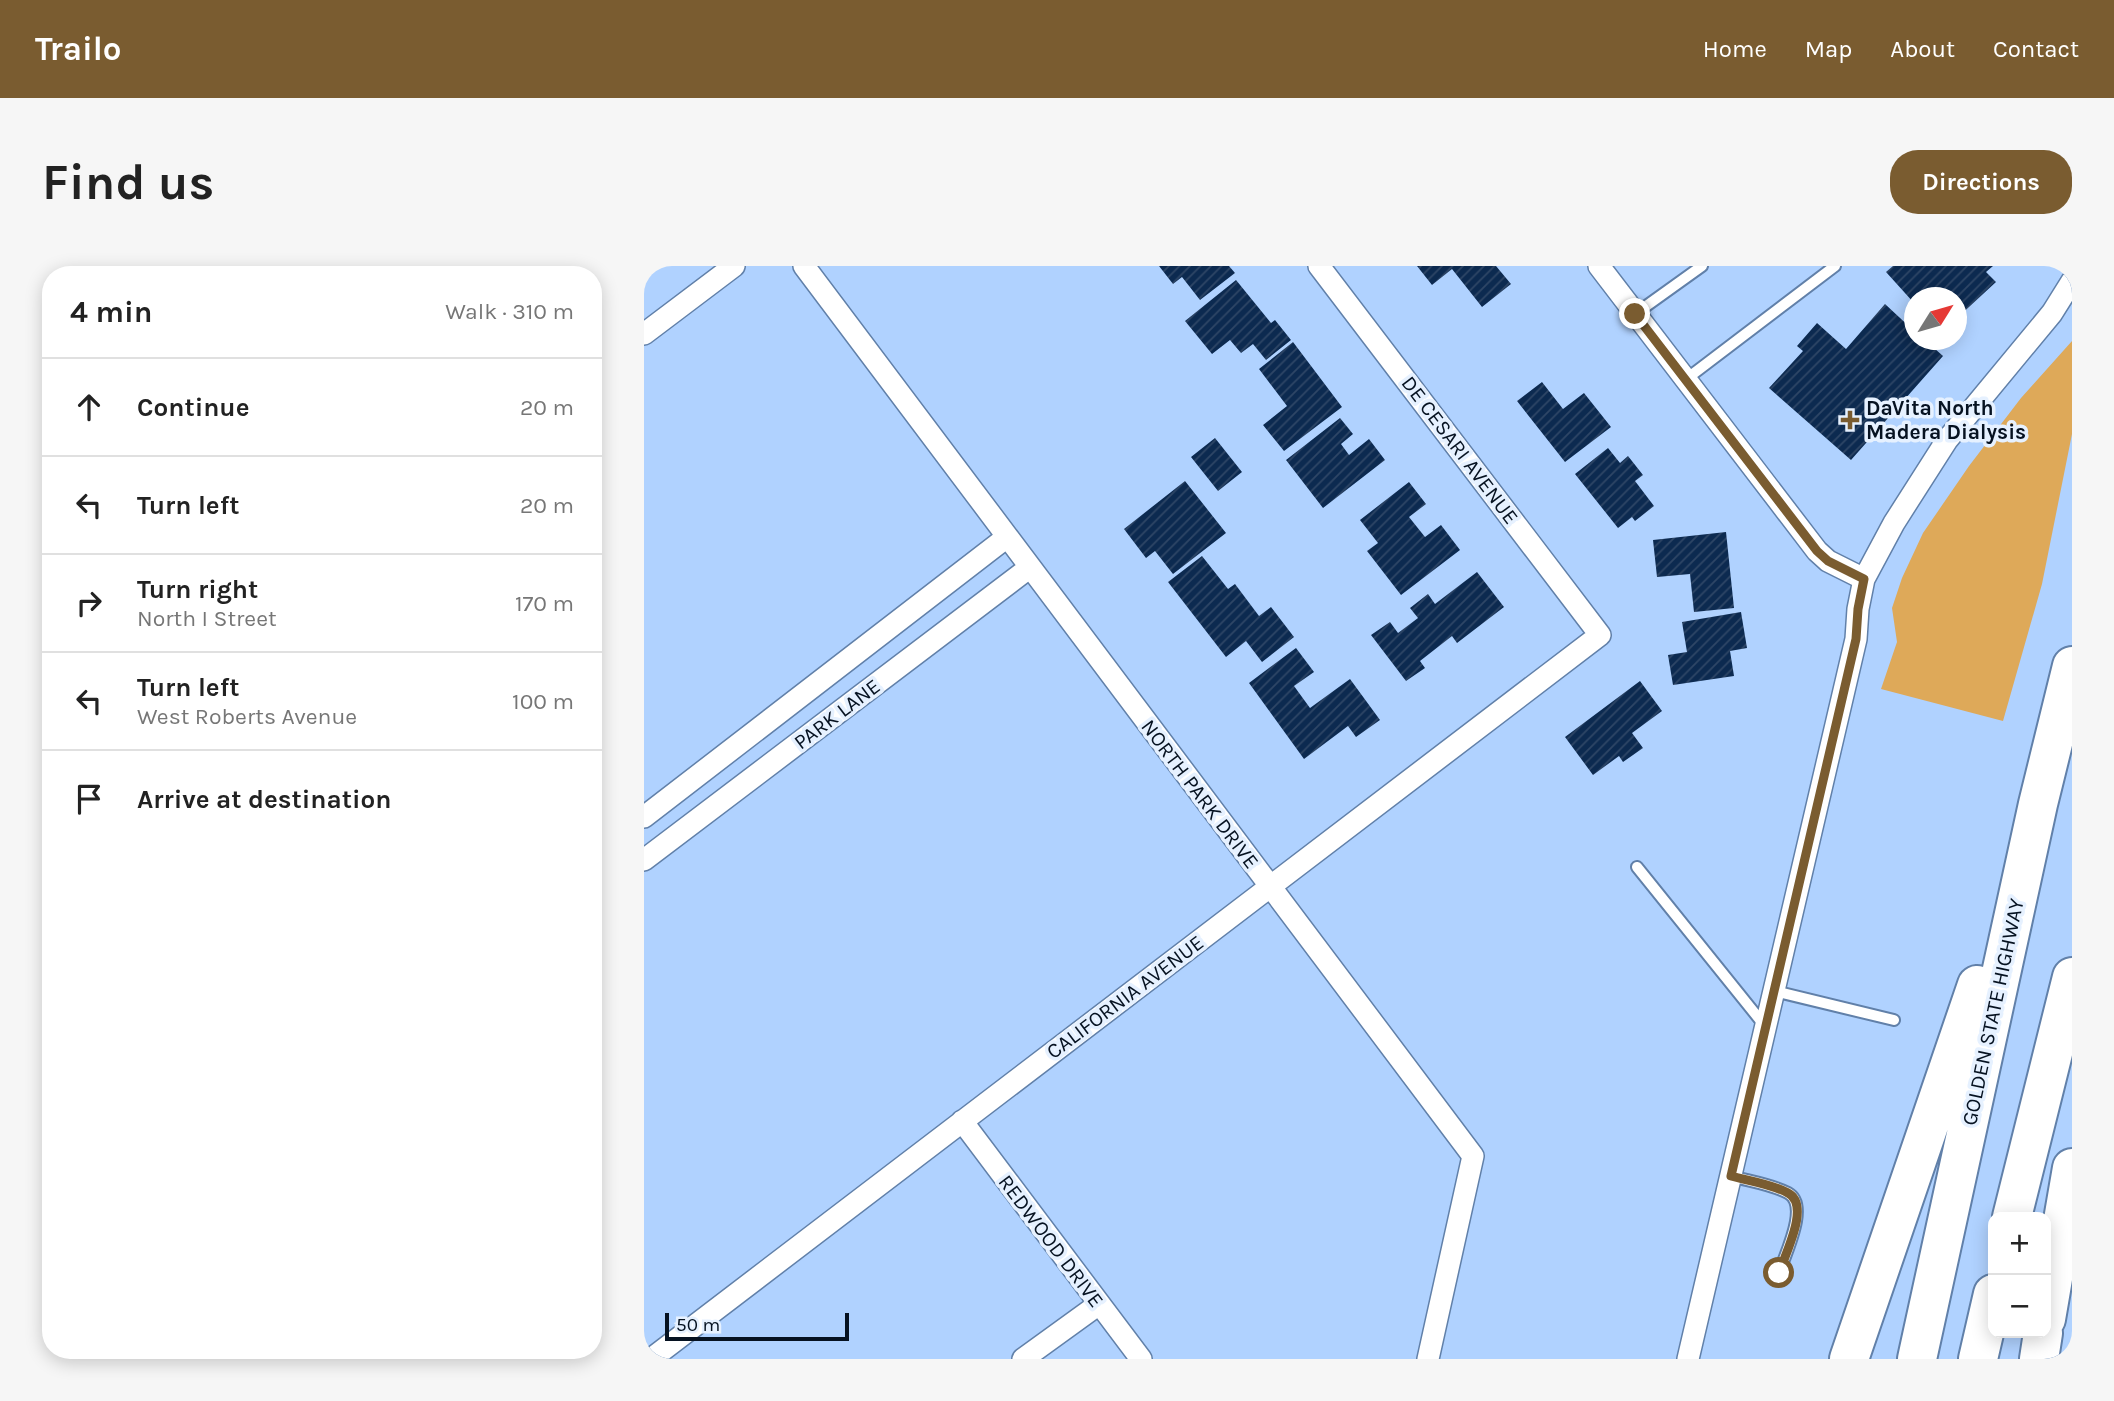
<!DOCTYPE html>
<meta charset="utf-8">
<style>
body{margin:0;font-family:Karla,sans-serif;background:#f6f6f6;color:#222}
.controls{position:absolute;right:21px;bottom:21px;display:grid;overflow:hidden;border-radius:14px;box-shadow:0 4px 18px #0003}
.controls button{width:63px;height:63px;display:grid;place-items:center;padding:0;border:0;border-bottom:2px solid #e0e0e0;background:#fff;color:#222;font:35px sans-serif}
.compass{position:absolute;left:1260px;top:21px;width:63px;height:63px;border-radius:50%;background:#fff;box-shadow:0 4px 18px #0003;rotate:53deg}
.scale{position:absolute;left:21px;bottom:18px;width:184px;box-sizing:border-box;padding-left:7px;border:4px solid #061221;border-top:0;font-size:19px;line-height:24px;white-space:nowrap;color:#061221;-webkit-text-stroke:5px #e6f1ff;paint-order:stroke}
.stop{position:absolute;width:21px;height:21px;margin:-16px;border:5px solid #7a5c30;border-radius:50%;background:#fff}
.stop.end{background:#7a5c30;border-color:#fff;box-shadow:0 2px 7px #0008}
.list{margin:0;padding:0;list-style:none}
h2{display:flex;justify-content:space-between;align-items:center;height:91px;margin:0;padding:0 28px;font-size:30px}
h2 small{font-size:23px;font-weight:400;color:#767676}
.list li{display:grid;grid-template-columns:46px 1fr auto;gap:21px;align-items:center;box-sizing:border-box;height:98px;padding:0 28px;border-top:2px solid #e0e0e0}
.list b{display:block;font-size:26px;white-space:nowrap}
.list p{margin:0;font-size:23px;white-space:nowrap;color:#767676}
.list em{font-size:23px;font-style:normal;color:#767676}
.icon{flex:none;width:38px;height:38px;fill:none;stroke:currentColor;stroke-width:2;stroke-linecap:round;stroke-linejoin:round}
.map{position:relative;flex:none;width:1428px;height:1093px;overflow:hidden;border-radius:28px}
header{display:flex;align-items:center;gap:42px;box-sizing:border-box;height:98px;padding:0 35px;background:#7a5c30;color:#fff}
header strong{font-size:33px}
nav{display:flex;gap:38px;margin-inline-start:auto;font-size:24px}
.intro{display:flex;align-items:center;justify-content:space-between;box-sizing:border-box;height:168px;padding:0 42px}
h1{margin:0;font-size:49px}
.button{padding:18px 32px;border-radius:28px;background:#7a5c30;color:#fff;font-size:24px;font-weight:700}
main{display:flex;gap:42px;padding:0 42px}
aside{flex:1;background:#fff;border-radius:28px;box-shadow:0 4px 18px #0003}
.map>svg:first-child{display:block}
</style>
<header>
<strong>Trailo</strong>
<nav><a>Home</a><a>Map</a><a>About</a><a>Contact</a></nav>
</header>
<div class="intro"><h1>Find us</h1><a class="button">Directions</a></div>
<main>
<aside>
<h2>4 min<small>Walk · 310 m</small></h2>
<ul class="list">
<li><svg class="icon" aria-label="ahead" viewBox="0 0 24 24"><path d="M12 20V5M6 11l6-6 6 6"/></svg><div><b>Continue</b></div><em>20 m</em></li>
<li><svg class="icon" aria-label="left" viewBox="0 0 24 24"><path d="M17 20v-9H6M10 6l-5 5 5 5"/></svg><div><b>Turn left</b></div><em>20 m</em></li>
<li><svg class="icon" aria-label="right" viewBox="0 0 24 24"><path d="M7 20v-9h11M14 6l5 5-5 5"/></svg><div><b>Turn right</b><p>North I Street</p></div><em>170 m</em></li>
<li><svg class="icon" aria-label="left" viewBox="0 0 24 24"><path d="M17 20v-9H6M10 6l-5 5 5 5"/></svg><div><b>Turn left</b><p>West Roberts Avenue</p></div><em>100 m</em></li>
<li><svg class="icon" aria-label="arrive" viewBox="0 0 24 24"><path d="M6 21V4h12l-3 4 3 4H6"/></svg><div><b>Arrive at destination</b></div></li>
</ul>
</aside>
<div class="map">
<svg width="1428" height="1093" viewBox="0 0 1428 1093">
<defs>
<pattern id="building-hatch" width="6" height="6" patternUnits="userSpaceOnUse" patternTransform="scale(1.75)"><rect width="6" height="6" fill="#0c2a50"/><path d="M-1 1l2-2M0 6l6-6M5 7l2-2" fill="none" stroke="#2e4666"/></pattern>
</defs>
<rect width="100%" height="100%" fill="#b0d2ff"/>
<path fill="#dea959" d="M1428 75V168L1398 318 1359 455 1237 423 1253 376 1248 342 1258 312 1279 267 1325 200 1377 132Z"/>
<path fill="url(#building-hatch)" d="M515 0H585L591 7 556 34 538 11 529 18Z
M773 0H852L867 18 838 41 808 3 788 19Z
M1249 0H1349L1342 6 1352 16 1312 53V32H1270V37L1242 6Z
M592 14 627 57 631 54 647 74 622 94 609 78 597 87 586 74 568 88 541 55Z
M1241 38 1270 65V74H1281L1299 90 1207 194 1125 122 1159 85 1153 80 1173 57 1202 83Z
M649 76 698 141 640 185 619 159 643 140 615 103Z
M898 116 919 143 940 127 967 161 921 196 873 135Z
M696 152 709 168 697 178 705 189 725 173 741 194 679 242 642 194Z
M571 172 598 206 574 225 547 191Z
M964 182 976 197 984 190 999 209 991 215 1010 240 991 255 988 251 974 262 931 208Z
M541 215 582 267 529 308 511 285 502 292 480 263Z
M765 216 782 238 765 251 781 271 797 259 816 284 757 329 723 285 734 277 716 254Z
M1082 266 1090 342 1050 346 1046 308 1013 311 1009 274Z
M558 290 584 323 591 318 615 350 627 341 650 371 618 396 602 375 582 391 524 316Z
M833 306 860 341 813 377 808 370 776 395 781 402 762 415 727 369 746 356 754 367 774 352 766 342 784 328 791 338Z
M1097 346 1103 382 1086 385 1090 410 1029 419 1024 389 1043 386 1038 356Z
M652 382 670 406 650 420 666 442 706 413 736 454 712 471 704 460 660 493 605 417Z
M996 415 1018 445 988 467 999 482 979 496 975 490 949 509 921 471Z"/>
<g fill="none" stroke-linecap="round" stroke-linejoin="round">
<defs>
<path id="service" d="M991 48 1058 0
M1041 114 1191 0
M993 601 1121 760
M1130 725 1250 754
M1087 910C1104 915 1127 918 1144 927 1166 939 1141 988 1135 1007"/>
<path id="minor" d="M160 0 829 890 784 1093
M955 0 1173 285 1184 295 1220 313
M0 68 90 0
M0 551 363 271
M0 594 385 302
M318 855 497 1093
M7 1093 956 369 675 0
M379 1093 455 1038
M1044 1093 1212 373 1214 343 1220 313 1250 257 1303 174 1408 47 1428 15"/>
<path id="motorway" d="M1368 951 1428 711
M1402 1053 1428 902
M1205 1093 1333 719
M1273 1093 1394 538 1428 400
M1334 1093 1349 1028
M1395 1093 1399 1067"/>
</defs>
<use href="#service" stroke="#6180a9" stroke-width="14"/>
<use href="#minor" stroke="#6180a9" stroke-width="24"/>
<use href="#motorway" stroke="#6180a9" stroke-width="42"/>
<use href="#service" stroke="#fff" stroke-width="10"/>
<use href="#minor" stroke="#fff" stroke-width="21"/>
<use href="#motorway" stroke="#fff" stroke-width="38"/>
</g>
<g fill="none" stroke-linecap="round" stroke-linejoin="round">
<path stroke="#7a5c30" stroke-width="9" d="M991 48 1173 285 1184 295 1220 313 1214 343 1212 373 1087 910C1105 915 1128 918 1144 927 1167 939 1141 988 1135 1007"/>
</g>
<path fill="#7a5c30" stroke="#e6f1ff" stroke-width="2.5" d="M1202.5 143.5h7v7h7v7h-7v7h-7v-7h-7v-7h7z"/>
<g text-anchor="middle" stroke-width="7" stroke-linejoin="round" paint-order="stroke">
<g font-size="21" font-weight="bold" fill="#061221" stroke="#e6f1ff" text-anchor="start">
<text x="1222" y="149">DaVita North<tspan x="1222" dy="24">Madera Dialysis</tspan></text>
</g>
<g font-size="21" fill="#061221" stroke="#e6f1ff">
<text transform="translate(816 184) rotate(53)" y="7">DE CESARI AVENUE</text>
<text transform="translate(193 448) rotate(-37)" y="7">PARK LANE</text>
<text transform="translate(556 528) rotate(53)" y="7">NORTH PARK DRIVE</text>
<text transform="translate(481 731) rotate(-37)" y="7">CALIFORNIA AVENUE</text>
<text transform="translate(1349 746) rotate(-78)" y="7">GOLDEN STATE HIGHWAY</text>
<text transform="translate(407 975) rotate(53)" y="7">REDWOOD DRIVE</text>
</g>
</g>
</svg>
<div class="controls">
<button>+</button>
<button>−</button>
</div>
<svg class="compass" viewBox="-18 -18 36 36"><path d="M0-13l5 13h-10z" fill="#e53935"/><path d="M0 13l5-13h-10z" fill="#767676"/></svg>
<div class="scale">50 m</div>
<div class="stop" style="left:1135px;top:1007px"></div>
<div class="stop end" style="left:991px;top:48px"></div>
</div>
</main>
